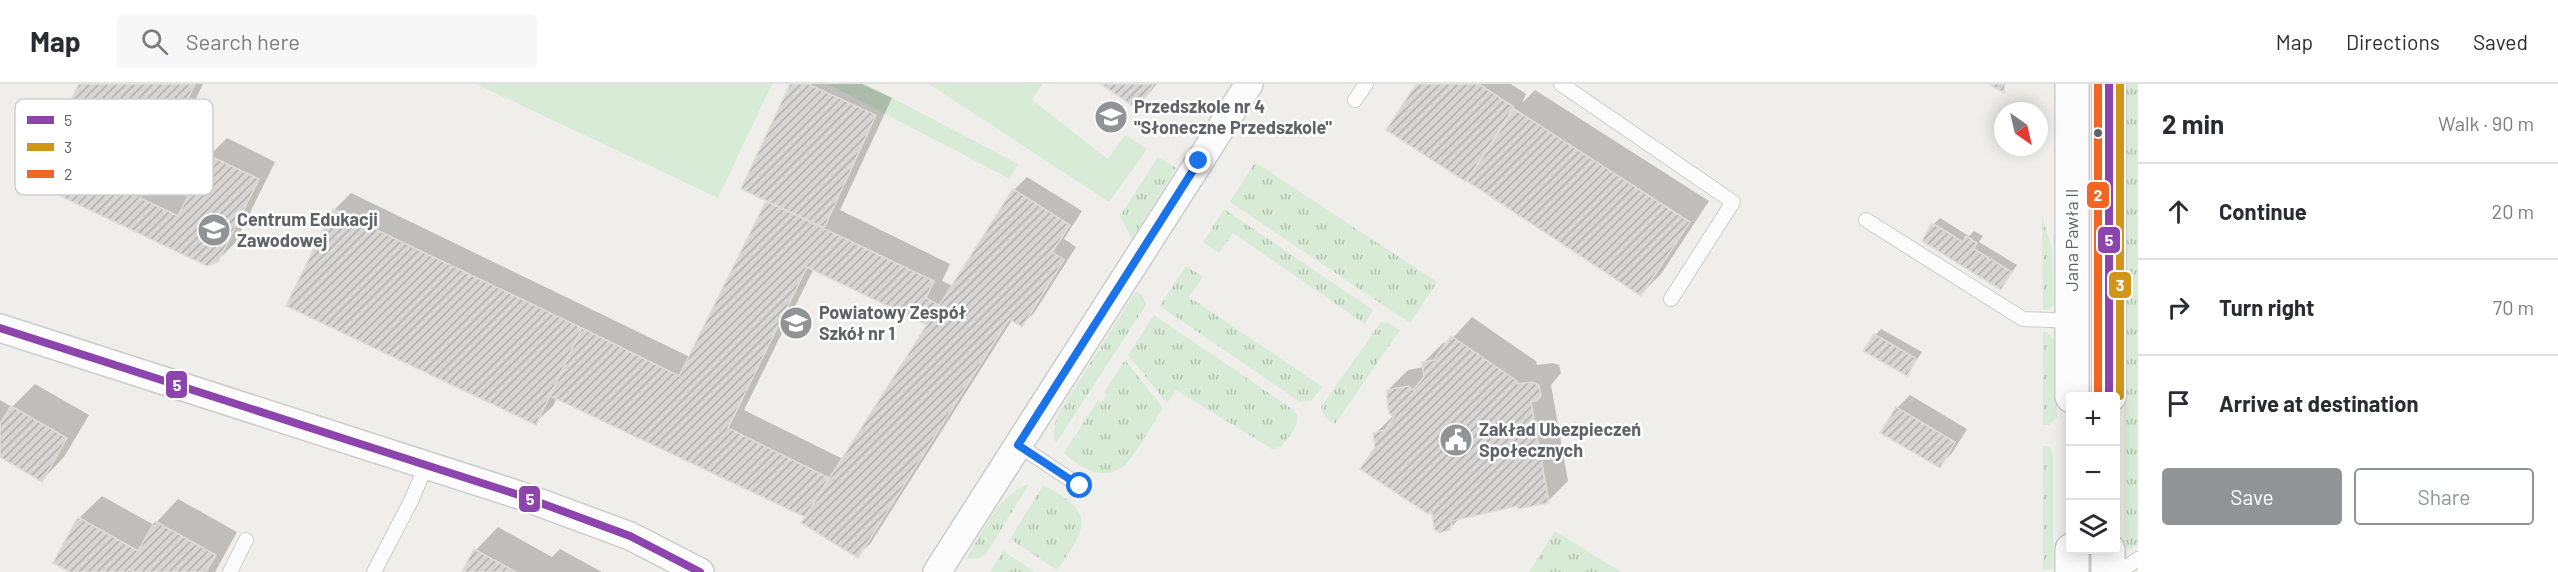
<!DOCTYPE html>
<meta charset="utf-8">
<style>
body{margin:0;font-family:Barlow,sans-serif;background:#f7f7f7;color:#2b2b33}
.controls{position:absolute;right:18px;bottom:18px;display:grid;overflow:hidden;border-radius:6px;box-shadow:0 3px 15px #0003}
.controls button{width:54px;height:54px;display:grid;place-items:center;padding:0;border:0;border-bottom:2px solid #e1e1e2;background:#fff;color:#2b2b33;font:30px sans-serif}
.compass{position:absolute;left:1994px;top:18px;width:54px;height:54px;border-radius:50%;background:#fff;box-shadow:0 3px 15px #0003;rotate:146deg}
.stop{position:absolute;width:18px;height:18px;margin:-14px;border:4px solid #1a73e8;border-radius:50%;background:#fff}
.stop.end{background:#1a73e8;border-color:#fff;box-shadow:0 2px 6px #0008}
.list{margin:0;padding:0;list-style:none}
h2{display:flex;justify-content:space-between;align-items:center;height:78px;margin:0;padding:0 24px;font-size:26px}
h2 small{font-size:20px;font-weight:400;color:#7c7c81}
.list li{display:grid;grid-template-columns:39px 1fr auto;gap:18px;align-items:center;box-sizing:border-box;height:96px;padding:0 24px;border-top:2px solid #e1e1e2}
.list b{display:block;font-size:22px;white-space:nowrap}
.list em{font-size:20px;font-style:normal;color:#7c7c81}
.actions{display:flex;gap:12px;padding:18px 24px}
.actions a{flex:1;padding:14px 0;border:2px solid #919496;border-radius:6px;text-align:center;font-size:21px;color:#919496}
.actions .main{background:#919496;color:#fff}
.icon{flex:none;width:33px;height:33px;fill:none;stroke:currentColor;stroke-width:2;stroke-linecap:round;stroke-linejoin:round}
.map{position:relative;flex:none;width:2138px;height:488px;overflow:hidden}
header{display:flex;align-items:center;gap:36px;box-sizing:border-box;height:84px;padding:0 30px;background:#fff;border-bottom:2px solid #e1e1e2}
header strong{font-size:28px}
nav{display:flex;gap:33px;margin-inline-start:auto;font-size:21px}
.search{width:420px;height:54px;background:#f7f7f7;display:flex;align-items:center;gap:15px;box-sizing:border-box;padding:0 21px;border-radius:6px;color:#7c7c81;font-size:22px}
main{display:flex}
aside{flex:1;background:#fff}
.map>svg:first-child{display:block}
</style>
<header>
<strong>Map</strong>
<div class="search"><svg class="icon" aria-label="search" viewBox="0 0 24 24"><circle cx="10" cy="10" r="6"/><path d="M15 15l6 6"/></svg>Search here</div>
<nav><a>Map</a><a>Directions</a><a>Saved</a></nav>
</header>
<main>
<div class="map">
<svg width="2138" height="488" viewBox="0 0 2138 488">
<defs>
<pattern id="grass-tufts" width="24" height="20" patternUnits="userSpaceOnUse" patternTransform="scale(1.5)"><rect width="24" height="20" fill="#d8ebd6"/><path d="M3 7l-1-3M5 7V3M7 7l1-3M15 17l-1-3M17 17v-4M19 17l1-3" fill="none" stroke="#b2c2b1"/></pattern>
<pattern id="building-hatch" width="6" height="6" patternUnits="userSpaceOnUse" patternTransform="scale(1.5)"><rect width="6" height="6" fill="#d6d5d3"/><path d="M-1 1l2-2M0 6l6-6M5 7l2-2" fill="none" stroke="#b1b0af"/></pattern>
</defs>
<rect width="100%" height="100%" fill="#efeeea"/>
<path fill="url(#grass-tufts)" d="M2124 0H2138V461L2130 465 2124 462Z
M1158 73 1176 84 1132 155 1120 132Z
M1255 78 1437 198 1410 239 1230 118Z
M1224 125 1373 226 1365 240 1233 149 1219 169 1203 158Z
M2042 132 2052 165 2053 221 2048 226H2043Z
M1186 182 1203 193 1189 213 1323 303 1311 317 1300 318 1160 222Z
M1136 207 1142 211 1146 221 1056 359 1053 349 1057 332Z
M1154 231 1295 327C1303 339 1289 352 1281 363L1272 365 1176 306 1167 319 1128 271Z
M1381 238 1389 239 1400 246 1335 340 1325 333 1321 323Z
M2043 248H2047L2057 259V333L2049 341H2043Z
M1125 276 1163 324C1155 336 1132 376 1123 383 1103 398 1078 383 1064 369L1098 316 1102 318 1107 310 1104 308Z
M2043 362H2050L2053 371V485H2043Z
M1029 400 986 470 980 474 966 475C983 448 998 410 1029 400Z
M1043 401C1097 429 1087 442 1057 486L1010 455Z
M1555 447 1621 488H1529Z
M1003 467 1035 488H990Z"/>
<path fill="#d8ebd6" d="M476 0H772L718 114Z
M828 0H866L1018 80 1010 95Z
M929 0H1042L1032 16 1108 75 1125 51 1147 65 1109 118Z"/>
<path fill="#0003" fill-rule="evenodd" d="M81 0H203L156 97 190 113 210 71 227 54 275 78 235 159 217 177 33 98Z
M792 0H862L892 14 840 126 950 180 942 197 953 202 1014 106 1027 93 1082 127 1064 155 1076 163 1034 229 1022 241 1012 236 870 460 857 472 807 433 557 314 553 322 535 339 334 126 351 109 690 273 768 116ZM814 184 929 240 843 375 744 326Z
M1104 0H1157L1137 23Z
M1418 0H1511L1526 10 1522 19 1535 6 1709 117 1661 190 1641 210 1467 95Z
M1940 134 1969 152 1974 147 1983 152 1979 158 2017 181 2001 204 1934 140Z
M1472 233 1536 277 1537 281 1553 279 1559 281 1561 289 1551 301 1568 397 1548 417 1518 420 1461 433 1449 445 1376 363 1375 350 1394 331 1387 307 1408 286 1424 283 1423 279 1443 259 1449 258Z
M1881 245 1922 268 1907 290 1875 251Z
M35 300 89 331 64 373 42 396 0 372V316L12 323Z
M1910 311 1967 345 1952 369 1939 382 1897 324Z
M102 412 154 441 178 415 237 448 215 488H72L79 434Z
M498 443 552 473 560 465 602 488H463L476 466Z"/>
<path fill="url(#building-hatch)" stroke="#deddd9" stroke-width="1.5" d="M79 0H195L140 114 178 132 208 71 259 95 218 178 207 182 31 98Z
M790 0H808L876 31 824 144 741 105Z
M1101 0H1154L1137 25Z
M1416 0H1479L1514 23 1466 98 1386 46Z
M1989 0H2005L2004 9Z
M1514 25 1690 138 1641 212 1467 97Z
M1013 105 1070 141 1052 168 1064 176 1022 243 1009 235 858 474 801 439Z
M766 117 934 197 926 214 939 221 927 241 807 183 728 344 829 394 805 433 550 312 582 244 679 292Z
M333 125 582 244 536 341 286 222Z
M1932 139 1963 158 1966 152 1977 159 1974 165 2012 188 2001 206 1922 157Z
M1874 250 1917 275 1907 292 1863 267Z
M1451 252 1517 297 1518 300 1532 298 1539 301 1541 311 1537 317 1531 318 1549 419 1518 425 1517 422 1452 437 1450 446 1440 449 1434 445 1432 429 1428 430 1360 385 1375 363 1373 349 1385 346 1394 333 1389 329 1386 306 1408 302 1413 306 1424 293 1422 278 1434 276Z
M11 322 67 354 42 398 0 373V340Z
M1896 323 1955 358 1940 384 1880 349Z
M78 433 138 467 155 437 216 471 206 488H134L129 485 127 488H69L53 479Z
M474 465 516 488H462Z"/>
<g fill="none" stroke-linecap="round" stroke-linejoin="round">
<defs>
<path id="lane" d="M1561 0 1733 118 1671 215
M1355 16 1366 0
M1866 136 2023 235 2072 237
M1018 361 1080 402
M230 488 246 456
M374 488 411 417 426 382
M2119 488 2138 475"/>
<path id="street" d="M0 244 519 411 630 452 700 488
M937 488 1249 0"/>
<path id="secondary" d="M2072 0V312
M2109 312V0
M2072 466V488
M2108 488V466"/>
</defs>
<use href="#lane" stroke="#cbcccc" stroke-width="16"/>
<use href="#street" stroke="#cbcccc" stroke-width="30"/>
<use href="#secondary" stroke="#cacacb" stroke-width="36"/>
<use href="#lane" stroke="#fdfcfc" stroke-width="14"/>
<use href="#street" stroke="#fdfcfc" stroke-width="27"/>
<use href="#secondary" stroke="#fdfcfc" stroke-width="33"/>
<defs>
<path id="bus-1" d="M2109 0V312
M0 244 519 411 630 452 700 488"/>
<path id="bus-2" d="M2120 0V312"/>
<path id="bus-3" d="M2098 0V312"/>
</defs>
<use href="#bus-1" stroke="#fff" stroke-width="12"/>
<use href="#bus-2" stroke="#fff" stroke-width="12"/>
<use href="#bus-3" stroke="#fff" stroke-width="12"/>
<use href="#bus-1" stroke="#8e44ad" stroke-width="8"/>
<use href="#bus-2" stroke="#d1951a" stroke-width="8"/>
<use href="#bus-3" stroke="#f26522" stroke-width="8"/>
</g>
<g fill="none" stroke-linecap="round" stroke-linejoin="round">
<path stroke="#1a73e8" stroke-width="8" d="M1080 402 1018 361 1199 77"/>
</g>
<defs>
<symbol id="school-disc" viewBox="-11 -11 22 22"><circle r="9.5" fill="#919496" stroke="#fff"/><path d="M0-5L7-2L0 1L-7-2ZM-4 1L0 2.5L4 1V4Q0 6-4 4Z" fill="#fff"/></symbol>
<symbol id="civic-disc" viewBox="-11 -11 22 22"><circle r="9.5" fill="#919496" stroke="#fff"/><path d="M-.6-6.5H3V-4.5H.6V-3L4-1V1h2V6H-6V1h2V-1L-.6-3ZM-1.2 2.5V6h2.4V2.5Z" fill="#fff"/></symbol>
</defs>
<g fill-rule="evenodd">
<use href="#school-disc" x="1092" y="14" width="38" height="38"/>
<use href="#school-disc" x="195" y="127" width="38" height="38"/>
<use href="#school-disc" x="777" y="220" width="38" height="38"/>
<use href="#civic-disc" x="1437" y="337" width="38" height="38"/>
</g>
<circle fill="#5f6368" stroke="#fff" stroke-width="2" cx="2098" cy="49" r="5"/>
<g text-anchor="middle" stroke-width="5" stroke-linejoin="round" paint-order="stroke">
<g font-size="18" font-weight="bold" fill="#5f6368" stroke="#fff" text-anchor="start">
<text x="1134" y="29">Przedszkole nr 4<tspan x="1134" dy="21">"Słoneczne Przedszkole"</tspan></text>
<text x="237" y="142">Centrum Edukacji<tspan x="237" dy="21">Zawodowej</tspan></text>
<text x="819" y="235">Powiatowy Zespół<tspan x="819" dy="21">Szkół nr 1</tspan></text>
<text x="1479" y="352">Zakład Ubezpieczeń<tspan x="1479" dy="21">Społecznych</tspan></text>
</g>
<g font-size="18" fill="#5f6368" stroke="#fff">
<text transform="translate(2072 156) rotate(-90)" y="6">Jana Pawła II</text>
</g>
</g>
<rect x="15" y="15" width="198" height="96" rx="9" fill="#fff" stroke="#cfd0d2" stroke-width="1.5"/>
<rect x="27" y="32" width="27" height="8" fill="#8e44ad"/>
<rect x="27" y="59" width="27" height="8" fill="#d1951a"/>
<rect x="27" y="86" width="27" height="8" fill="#f26522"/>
<g font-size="16" fill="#5f6368">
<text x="64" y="42">5</text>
<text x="64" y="69">3</text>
<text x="64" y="96">2</text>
</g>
<g stroke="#fff" stroke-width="2">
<rect x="2086" y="97" width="24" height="28" rx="6" fill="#f26522"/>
<rect x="2097" y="142" width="24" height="28" rx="6" fill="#8e44ad"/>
<rect x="2108" y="187" width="24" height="28" rx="6" fill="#d1951a"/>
<rect x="165" y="286" width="23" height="29" rx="6" fill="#8e44ad"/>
<rect x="518" y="401" width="23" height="28" rx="6" fill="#8e44ad"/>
</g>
<g font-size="16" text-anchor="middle" font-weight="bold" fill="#fff">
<text x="2098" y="117">2</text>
<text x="2109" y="162">5</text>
<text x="2120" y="207">3</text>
<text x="177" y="307">5</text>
<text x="530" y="421">5</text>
</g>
</svg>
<div class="controls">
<button>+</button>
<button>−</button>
<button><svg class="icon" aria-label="layers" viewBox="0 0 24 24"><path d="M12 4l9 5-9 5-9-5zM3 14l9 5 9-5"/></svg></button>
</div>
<svg class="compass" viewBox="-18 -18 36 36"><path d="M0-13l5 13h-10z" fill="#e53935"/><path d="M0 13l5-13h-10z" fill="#7c7c81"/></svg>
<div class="stop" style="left:1080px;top:402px"></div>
<div class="stop end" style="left:1199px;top:77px"></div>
</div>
<aside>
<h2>2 min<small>Walk · 90 m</small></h2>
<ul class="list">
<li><svg class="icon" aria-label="ahead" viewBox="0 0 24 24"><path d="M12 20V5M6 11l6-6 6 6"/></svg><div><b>Continue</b></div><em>20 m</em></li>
<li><svg class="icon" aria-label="right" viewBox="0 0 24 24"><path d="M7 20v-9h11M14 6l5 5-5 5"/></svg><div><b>Turn right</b></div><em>70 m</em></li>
<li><svg class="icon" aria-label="arrive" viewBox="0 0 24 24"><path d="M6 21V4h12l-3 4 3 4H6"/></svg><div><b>Arrive at destination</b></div></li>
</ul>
<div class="actions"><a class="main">Save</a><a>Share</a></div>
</aside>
</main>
